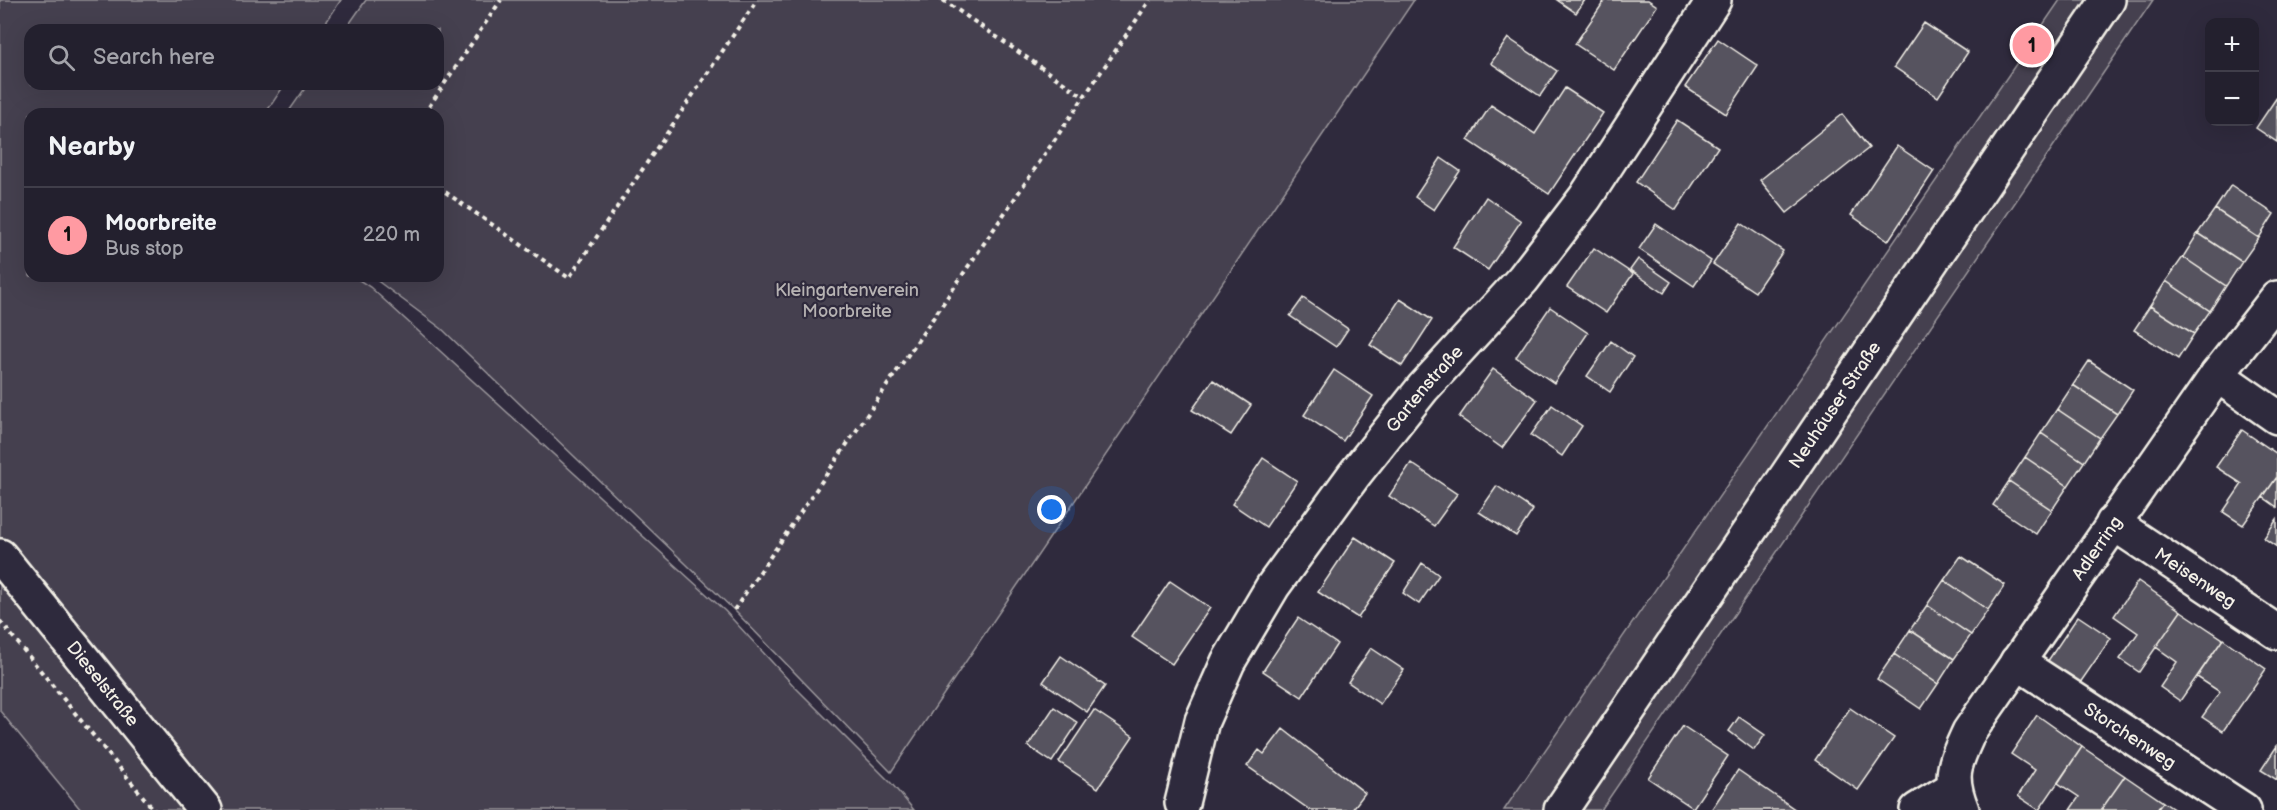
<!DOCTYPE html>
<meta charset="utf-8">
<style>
body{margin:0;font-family:"Balsamiq Sans",sans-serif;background:#2f2d3a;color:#f1f3f6}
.controls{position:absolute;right:18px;top:18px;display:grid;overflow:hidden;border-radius:12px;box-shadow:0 6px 24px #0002}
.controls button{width:54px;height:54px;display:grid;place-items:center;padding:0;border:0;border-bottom:2px solid #403e4a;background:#23202e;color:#f1f3f6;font:30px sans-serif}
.you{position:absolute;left:1052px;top:510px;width:21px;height:21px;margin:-15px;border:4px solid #fff;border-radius:50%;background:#1a73e8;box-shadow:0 0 0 9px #1a73e833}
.badge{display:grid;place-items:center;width:39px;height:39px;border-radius:50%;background:#ff9aa2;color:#111;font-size:20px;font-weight:700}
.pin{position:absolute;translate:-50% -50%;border:3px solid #fff;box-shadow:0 2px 6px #0006}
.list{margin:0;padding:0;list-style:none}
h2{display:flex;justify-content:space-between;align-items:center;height:78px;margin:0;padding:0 24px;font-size:26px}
h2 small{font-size:20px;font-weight:400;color:#a3a3aa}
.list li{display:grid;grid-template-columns:39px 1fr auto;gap:18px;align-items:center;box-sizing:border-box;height:96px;padding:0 24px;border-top:2px solid #403e4a}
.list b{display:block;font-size:22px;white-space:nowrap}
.list p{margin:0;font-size:20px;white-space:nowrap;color:#a3a3aa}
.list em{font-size:20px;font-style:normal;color:#a3a3aa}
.icon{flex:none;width:33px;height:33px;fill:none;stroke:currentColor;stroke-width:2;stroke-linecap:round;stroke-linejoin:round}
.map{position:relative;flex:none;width:2277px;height:810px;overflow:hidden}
.search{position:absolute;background:#23202e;box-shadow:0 6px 24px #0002;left:24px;top:24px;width:420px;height:66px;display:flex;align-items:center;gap:15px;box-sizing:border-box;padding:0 21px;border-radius:18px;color:#a3a3aa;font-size:22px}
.panel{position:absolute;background:#23202e;box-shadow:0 6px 24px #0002;left:24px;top:108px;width:420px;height:174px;border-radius:18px}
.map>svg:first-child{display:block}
</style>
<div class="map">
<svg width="2277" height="810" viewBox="0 0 2277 810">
<rect width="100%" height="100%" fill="#2f2a3d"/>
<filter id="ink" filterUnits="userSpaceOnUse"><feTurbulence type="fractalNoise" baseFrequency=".0167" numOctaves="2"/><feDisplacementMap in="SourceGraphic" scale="12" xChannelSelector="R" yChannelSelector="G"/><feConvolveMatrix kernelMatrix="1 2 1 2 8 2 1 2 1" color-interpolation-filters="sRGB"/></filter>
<g filter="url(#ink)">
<path fill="#454050" stroke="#9c989c" stroke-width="1.5" d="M0 0H341L321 30H30V84H285L265 114H30V276H353L370 287 725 611 794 686 891 783 914 810H81L0 711Z
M366 0H1414L891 772 737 613 442 329 371 276H438V114H287L308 84H438V30H345Z
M2060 0H2153L1601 810H1504Z"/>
<path fill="#56525f" stroke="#f4f1e8" stroke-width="1.5" d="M1557 0H1585L1576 13Z
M1605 0H1648L1657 6 1614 70 1575 44Z
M1924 23 1968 52 1938 97 1894 67Z
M1508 38 1557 71 1540 96 1491 63Z
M1718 39 1758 66 1726 114 1685 87Z
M1565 88 1603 113 1549 194 1468 140 1491 105 1535 134Z
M2277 97V142L2256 128Z
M1842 114 1869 148 1787 213 1760 180Z
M1677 120 1718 147 1676 210 1636 182Z
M1897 146 1934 171 1888 241 1851 215Z
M1441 158 1460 171 1434 210 1415 197Z
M2231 185 2274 214 2259 238 2215 209Z
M1486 197 1521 221 1488 270 1453 247Z
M2215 209 2259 238 2242 262 2198 233Z
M1741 223 1783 251 1755 292 1713 264Z
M1656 224 1711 261 1694 286 1639 249Z
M2198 233 2242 262 2226 286 2183 257Z
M1594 248 1633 274 1606 313 1567 287Z
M2183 257 2226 286 2210 311 2166 281Z
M1638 259 1671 282 1664 293 1630 270Z
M2166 281 2210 311 2194 334 2150 306Z
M1303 298 1348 329 1336 347 1290 316Z
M1400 299 1432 320 1402 366 1370 345Z
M2150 306 2194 334 2178 359 2134 330Z
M1550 307 1588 333 1554 383 1516 357Z
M1611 341 1633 357 1610 392 1587 376Z
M2089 361 2133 390 2117 414 2073 385Z
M1493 369 1537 400 1502 448 1459 417Z
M1334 370 1373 396 1343 441 1304 415Z
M1213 380 1251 405 1231 435 1192 410Z
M2073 385 2117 414 2100 438 2057 409Z
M1552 405 1582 426 1562 456 1531 435Z
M2057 409 2100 438 2084 462 2041 433Z
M2242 430 2277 454V477L2243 525 2223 512 2242 484 2216 467Z
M2041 433 2084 462 2068 486 2025 457Z
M2025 457 2068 486 2052 510 2009 481Z
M1263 458 1297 481 1266 527 1232 504Z
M1411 463 1457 494 1434 526 1389 496Z
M2277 477V507L2263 497Z
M2009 481 2052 510 2036 534 1993 505Z
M1497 486 1533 510 1516 536 1479 512Z
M2277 519V547L2264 538Z
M1355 537 1395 563 1358 618 1318 592Z
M1961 556 2005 585 1988 610 1944 580Z
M1422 563 1439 575 1419 604 1403 593Z
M1944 580 1988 610 1971 635 1927 605Z
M1170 581 1210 608 1172 664 1132 637Z
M2138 581 2181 611 2139 672 2120 659 2138 633 2114 616Z
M1927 605 1971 635 1954 659 1910 630Z
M2181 611 2223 639 2180 701 2160 687 2177 662 2156 647Z
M2078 616 2111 638 2073 693 2041 671Z
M1298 618 1337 644 1302 697 1263 671Z
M1910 630 1954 659 1938 684 1894 654Z
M2223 639 2266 669 2223 731 2202 717 2220 692 2197 677Z
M1371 648 1404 670 1380 704 1348 682Z
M1894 654 1938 684 1921 709 1877 679Z
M1061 656 1105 686 1087 712 1043 682Z
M1054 707 1078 723 1052 762 1028 746Z
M1850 708 1894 738 1858 790 1815 760Z
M1094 710 1133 736 1098 788 1059 762Z
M2037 715 2082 747 2039 810 2018 796 2035 770 2011 754Z
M1739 717 1765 735 1754 750 1729 731Z
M1683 726 1728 756 1693 808 1648 778Z
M1283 729 1365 793 1352 810H1310L1247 766 1259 750 1264 754Z
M2277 746V780L2261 770Z
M2082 747 2125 776 2101 810H2070L2079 797 2058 783Z
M1738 770 1796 810H1711Z
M2125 776 2163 802 2157 810H2101Z
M2163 802 2175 810H2157Z"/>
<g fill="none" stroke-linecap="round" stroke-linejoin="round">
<defs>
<g id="minor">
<path d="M2217 375 2277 417"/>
<path id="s1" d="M2113 523 2277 632"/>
<path id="s2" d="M2017 662 2244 810"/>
<path id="s3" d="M1182 803 1202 721 1228 662 1273 586 1354 475 1423 388 1523 279 1585 198 1714 0"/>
<path d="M1917 810 1953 788"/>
<path id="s4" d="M1962 810C1948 775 1954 765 1969 732L2217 375 2277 298"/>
</g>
<g id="major">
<path id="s5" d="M0 556 205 810"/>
<path id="s6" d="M1561 810 2108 0"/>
</g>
</defs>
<use href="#minor" stroke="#f4f1e8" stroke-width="38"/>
<use href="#major" stroke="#f4f1e8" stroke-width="38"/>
<path stroke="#f4f1e8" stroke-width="4" stroke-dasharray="4.5 4.5" stroke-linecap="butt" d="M943 0 1084 97
M424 114 501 0
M438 187 569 278 757 0
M734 610 1150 0
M0 621 154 810"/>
<use href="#minor" stroke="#2f2a3d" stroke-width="33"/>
<use href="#major" stroke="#2f2a3d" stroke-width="33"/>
</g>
</g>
<g text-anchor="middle" stroke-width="4.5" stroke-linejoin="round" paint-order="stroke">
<g font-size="18" fill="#b7b3b3" stroke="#2f2a3d">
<text x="847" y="296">Kleingartenverein<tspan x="847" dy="21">Moorbreite</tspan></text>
</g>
<g font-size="18" fill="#f4f1e8" stroke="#2f2a3d">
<text dy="6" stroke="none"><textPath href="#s3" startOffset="486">Gartenstraße</textPath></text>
<text dy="6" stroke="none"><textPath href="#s6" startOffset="489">Neuhäuser Straße</textPath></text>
<text dy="6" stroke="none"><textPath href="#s4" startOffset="306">Adlerring</textPath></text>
<text dy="6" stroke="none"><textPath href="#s1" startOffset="99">Meisenweg</textPath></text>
<text dy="6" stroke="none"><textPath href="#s5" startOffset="164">Dieselstraße</textPath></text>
<text dy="6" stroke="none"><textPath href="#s2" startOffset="135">Storchenweg</textPath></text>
</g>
</g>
</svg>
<div class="controls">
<button>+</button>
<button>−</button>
</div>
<div class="you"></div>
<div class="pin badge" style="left:2032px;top:45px">1</div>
<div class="search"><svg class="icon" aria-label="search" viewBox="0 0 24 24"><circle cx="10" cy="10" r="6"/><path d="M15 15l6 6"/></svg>Search here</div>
<section class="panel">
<h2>Nearby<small></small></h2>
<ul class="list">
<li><span class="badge">1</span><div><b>Moorbreite</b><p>Bus stop</p></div><em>220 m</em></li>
</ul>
</section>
</div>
